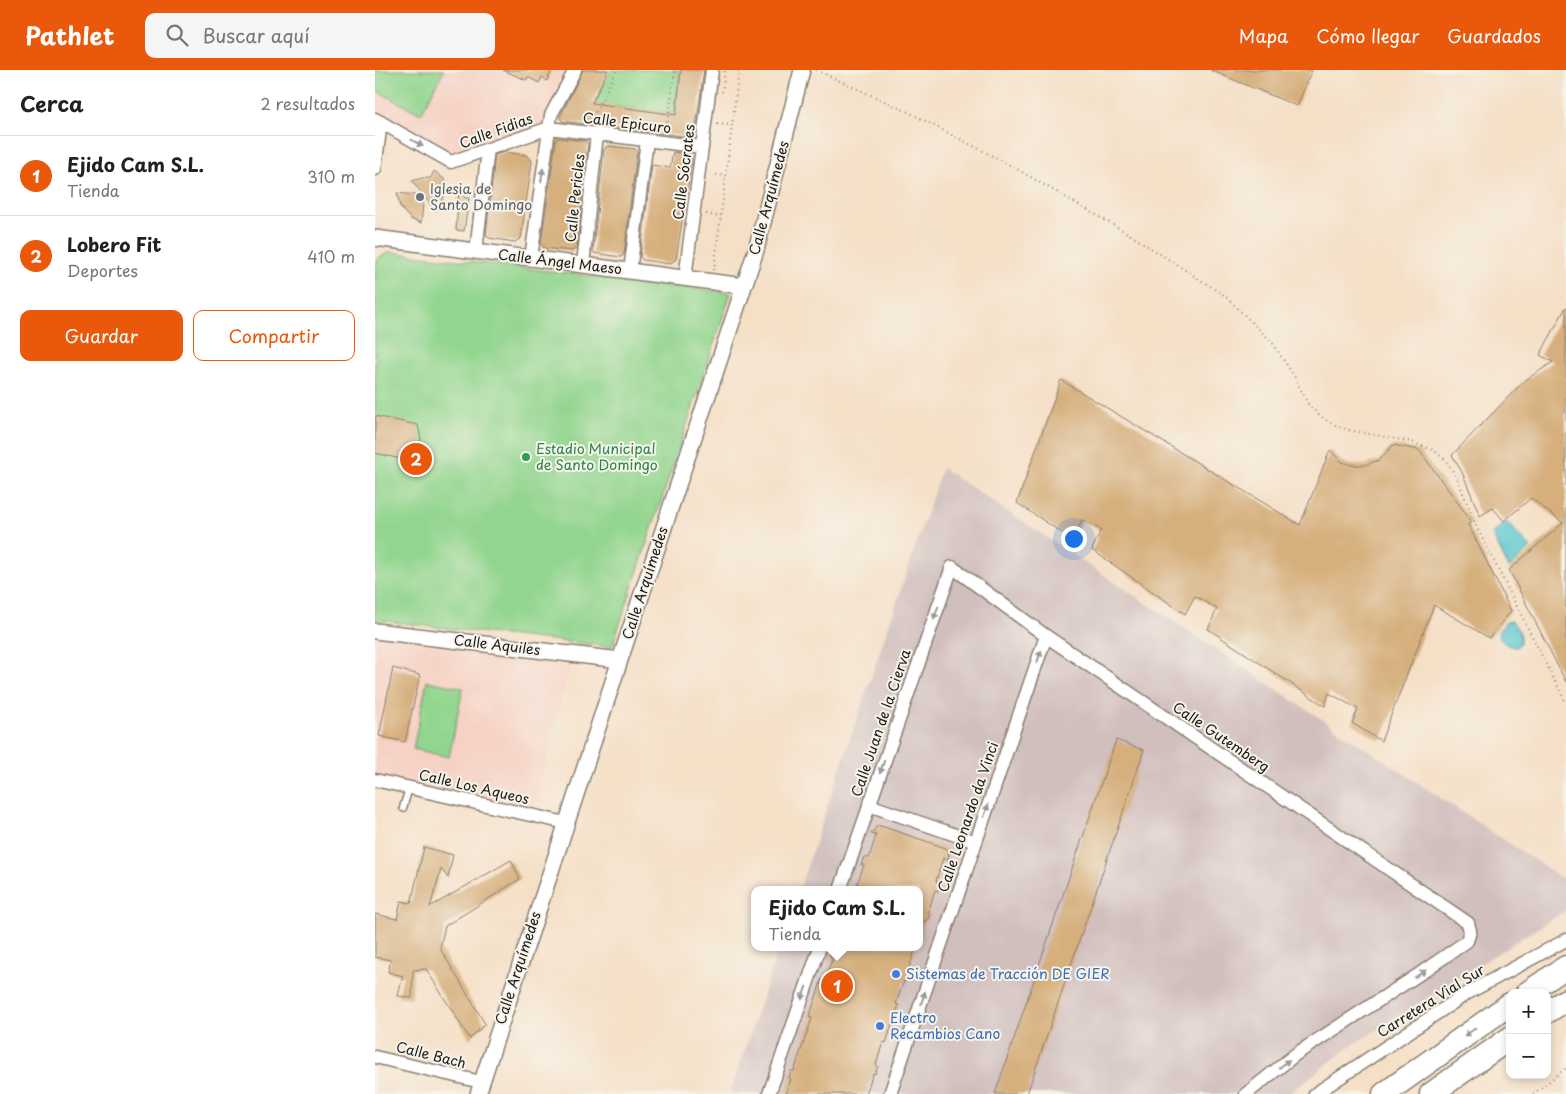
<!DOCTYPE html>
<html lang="es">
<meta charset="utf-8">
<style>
body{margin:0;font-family:"Playpen Sans",sans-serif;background:#f6f6f6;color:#222}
.controls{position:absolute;right:15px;bottom:15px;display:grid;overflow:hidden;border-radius:10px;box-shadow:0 2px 8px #0003}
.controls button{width:45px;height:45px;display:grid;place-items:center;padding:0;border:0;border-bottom:1px solid #e0e0e0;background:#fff;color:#222;font:25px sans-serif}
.you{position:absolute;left:698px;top:468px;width:18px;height:18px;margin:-12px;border:4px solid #fff;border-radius:50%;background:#1a73e8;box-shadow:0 0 0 8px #1a73e833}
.badge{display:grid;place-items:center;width:32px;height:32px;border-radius:50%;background:#ea580c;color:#fff;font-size:16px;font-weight:700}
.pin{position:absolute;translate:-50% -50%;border:2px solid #fff;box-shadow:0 1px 5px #0006}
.popup{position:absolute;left:376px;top:816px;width:172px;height:65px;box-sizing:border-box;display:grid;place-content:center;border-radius:10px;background:#fff;filter:drop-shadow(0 1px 4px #0005);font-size:16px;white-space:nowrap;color:#767676}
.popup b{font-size:19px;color:#222}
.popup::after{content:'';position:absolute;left:50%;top:100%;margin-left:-10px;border:10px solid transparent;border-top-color:#fff}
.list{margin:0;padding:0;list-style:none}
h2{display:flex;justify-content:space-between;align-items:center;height:65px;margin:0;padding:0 20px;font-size:21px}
h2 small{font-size:16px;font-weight:400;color:#767676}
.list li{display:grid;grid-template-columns:32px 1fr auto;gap:15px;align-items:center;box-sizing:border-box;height:80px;padding:0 20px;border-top:1px solid #e0e0e0}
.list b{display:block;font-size:19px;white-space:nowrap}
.list p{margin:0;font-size:16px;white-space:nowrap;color:#767676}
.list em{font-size:16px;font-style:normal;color:#767676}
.actions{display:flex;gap:10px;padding:15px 20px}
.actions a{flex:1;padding:11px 0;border:1px solid #ea580c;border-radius:10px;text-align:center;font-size:18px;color:#ea580c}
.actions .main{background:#ea580c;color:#fff}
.icon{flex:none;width:28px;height:28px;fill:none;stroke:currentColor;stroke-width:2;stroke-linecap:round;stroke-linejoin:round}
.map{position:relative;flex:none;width:1191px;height:1024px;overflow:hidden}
header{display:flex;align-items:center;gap:30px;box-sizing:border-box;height:70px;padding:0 25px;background:#ea580c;color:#fff}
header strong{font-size:24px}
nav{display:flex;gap:28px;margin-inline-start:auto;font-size:18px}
.search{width:350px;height:45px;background:#f6f6f6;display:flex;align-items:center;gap:12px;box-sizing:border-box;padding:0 18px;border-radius:10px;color:#767676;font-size:19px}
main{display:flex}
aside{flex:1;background:#fff}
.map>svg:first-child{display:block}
</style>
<header>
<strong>Pathlet</strong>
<div class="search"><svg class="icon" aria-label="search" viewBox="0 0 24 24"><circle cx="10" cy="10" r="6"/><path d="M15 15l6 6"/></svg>Buscar aquí</div>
<nav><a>Mapa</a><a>Cómo llegar</a><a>Guardados</a></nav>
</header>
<main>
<aside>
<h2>Cerca<small>2 resultados</small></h2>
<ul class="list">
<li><span class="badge">1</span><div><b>Ejido Cam S.L.</b><p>Tienda</p></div><em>310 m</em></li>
<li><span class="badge">2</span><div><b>Lobero Fit</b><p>Deportes</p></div><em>410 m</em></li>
</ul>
<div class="actions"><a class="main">Guardar</a><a>Compartir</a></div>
</aside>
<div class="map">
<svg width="1191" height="1024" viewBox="0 0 1191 1024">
<rect width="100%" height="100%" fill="#f7f3e8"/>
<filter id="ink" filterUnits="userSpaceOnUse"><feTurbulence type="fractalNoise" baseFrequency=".02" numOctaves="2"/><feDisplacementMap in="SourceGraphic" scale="10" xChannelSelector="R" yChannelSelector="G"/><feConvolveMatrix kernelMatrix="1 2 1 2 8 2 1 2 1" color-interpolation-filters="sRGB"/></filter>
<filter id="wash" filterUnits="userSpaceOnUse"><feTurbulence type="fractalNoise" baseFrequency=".0096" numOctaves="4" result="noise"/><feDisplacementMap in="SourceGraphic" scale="20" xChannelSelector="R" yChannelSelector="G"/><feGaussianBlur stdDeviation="1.12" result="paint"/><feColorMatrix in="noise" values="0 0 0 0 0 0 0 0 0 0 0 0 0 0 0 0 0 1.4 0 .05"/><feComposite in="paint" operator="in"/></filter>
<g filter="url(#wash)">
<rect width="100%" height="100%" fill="#f5dfc6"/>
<path fill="#f6d2c4" d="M0 0H200L174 58 76 92 0 49Z
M0 561 199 584 157 745 0 710Z"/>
<path fill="#d1bfbe" d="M567 398 1191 811V840L976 976 913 1024H355L404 877H544V820H424Z"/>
<path fill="#92d58e" stroke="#577855" d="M0 0H69L46 44 0 20Z
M236 0H305L300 44 219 34Z
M15 182 356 223 237 577 0 550V200L3 188Z
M52 611 88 618 74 687 38 679Z"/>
<path fill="#59c6d0" stroke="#3a7176" d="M1132 452 1156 478 1134 498 1117 464Z
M1137 551C1143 558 1149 570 1142 577 1132 577 1125 572 1123 562L1131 552Z"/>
<g id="blocks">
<path fill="#d6af7d" d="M128 0H177L172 11 167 7 164 13 153 7 151 10Z
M208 0H233L217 33 301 45 306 0H329L320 63 315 67 187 51 185 47Z
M835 0H937L922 36Z
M183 68 211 71 213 74 202 177 197 181 169 178 166 174 181 70Z
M233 76 260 79 262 82 249 184 246 187 219 183 218 181 229 79Z
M129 82 151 85 157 91 146 168 140 172 114 168 111 165 120 85Z
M298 82 312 84 317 90 301 189 295 194 268 190 265 187 277 95 295 98Z
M59 101 69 109 74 117 61 141 49 126 46 153 36 149 30 143 25 136 22 123 49 126 37 111 47 108H56Z
M84 120 90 128H94L89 161 81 160Z
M1191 237V612L1134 500 1188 453 1156 428 1129 451 1118 438 1105 446 1087 402 1077 385 1149 311 1178 292 1165 285Z
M686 310 925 455 955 380 967 392 977 395H990L1004 390 1018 375 1044 380 1097 452 1093 454 1136 541 1114 568 1059 535 1006 671 977 653 983 639 954 623 950 636 833 559 842 539 820 526 810 544 717 480 726 460 707 450 698 470 642 433Z
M0 346 43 355 46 370 44 378 35 391 0 383Z
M18 598 45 605 30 672 4 666Z
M741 670 769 680 730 795 652 1024H620Z
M502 756H506L571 778 574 781 573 790 568 788 561 811 565 813 563 821 560 820 553 843 555 844 552 851 550 850 546 862H544V820H480L489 795H486L489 787 494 788 501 765 496 764Z
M49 777 78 785 73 808 66 799 55 837 136 790 145 809 70 856 65 878 110 954 95 969 51 899 38 900 37 928 23 926 28 906 13 902 16 890 0 887V844L22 849 26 831 36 833Z
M458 877H541L532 904H534L531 912 529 911 521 934 524 935 518 951 511 973 508 972 501 995 503 996 500 1004 498 1003 491 1024H411L416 1009 414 1008 416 1001H419L437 948 434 947 437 939 447 909 450 910 458 887 455 886Z"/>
</g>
</g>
<g filter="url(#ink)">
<use href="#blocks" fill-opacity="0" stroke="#887e71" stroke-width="1"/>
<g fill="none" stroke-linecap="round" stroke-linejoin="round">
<defs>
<path id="service" d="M28 738 34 718"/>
<path id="minor" d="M0 49 76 92 174 58 327 77
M0 99 6 52
M101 181 113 79
M156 188 176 45 200 0
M208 195 222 64
M255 201 272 70
M310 208 337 0
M0 710 191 753
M494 735 601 772
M465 820 577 497 671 566 1093 853 1095 861 1092 871 1085 876 1046 903 921 984 871 1024
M0 987 106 1012
M394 1024 445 877
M515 1024 671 566
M940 1024 1091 924 1191 870"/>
<path id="tertiary" d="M0 168 369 216
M0 561 245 590
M103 1024 245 590 381 180 427 0"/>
<path id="motorway" d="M1152 923 1191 897
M1172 942 1191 930
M1009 1024 1135 934
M1056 1024 1135 968"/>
</defs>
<use href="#service" stroke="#887e71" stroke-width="9"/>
<use href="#minor" stroke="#887e71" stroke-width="15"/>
<use href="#tertiary" stroke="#887e71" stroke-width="18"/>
<use href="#motorway" stroke="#887e71" stroke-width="25"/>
<path stroke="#887e71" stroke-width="2" stroke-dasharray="1 4" stroke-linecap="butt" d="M441 0 533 42 631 93 749 161 849 225 897 272 919 306 934 336 944 345 957 354 974 360 1037 372 1058 380 1071 390 1082 408 1102 458 1191 633
M347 22 350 0
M216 51 242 0
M342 54 357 55
M291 62 300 0
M336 104 351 106
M331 144 346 147
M339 200 364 0
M1158 1024 1191 998"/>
<use href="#service" stroke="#fff" stroke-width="6"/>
<use href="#minor" stroke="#fff" stroke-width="12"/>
<use href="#tertiary" stroke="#fff" stroke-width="15"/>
<use href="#motorway" stroke="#fff" stroke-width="22"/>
</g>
<defs><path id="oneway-solid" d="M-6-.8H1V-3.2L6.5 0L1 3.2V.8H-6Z" transform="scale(1.25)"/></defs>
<g fill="#999">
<use href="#oneway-solid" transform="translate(42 73) rotate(30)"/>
<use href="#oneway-solid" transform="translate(167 105) rotate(-82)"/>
<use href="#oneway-solid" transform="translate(561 543) rotate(109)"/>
<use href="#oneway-solid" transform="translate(664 587) rotate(-71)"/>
<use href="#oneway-solid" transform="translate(507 697) rotate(109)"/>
<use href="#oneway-solid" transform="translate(611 741) rotate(-71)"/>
<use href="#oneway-solid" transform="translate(1045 904) rotate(-34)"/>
<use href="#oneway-solid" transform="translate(429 923) rotate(109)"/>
<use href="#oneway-solid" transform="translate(548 928) rotate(-71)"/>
<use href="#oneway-solid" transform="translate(1095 962) rotate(145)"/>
<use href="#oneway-solid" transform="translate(909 994) rotate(-39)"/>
</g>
</g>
<circle fill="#6b7280" stroke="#f7f3e8" stroke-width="2" cx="45" cy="127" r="5"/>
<circle fill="#2e9e5b" stroke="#f7f3e8" stroke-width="2" cx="151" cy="387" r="5"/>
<g fill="#3f7fe0" stroke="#f7f3e8" stroke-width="2">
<circle cx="521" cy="904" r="5"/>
<circle cx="505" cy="956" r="5"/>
</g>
<g text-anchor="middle" stroke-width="4" stroke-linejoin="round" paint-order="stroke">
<g font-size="14" fill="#1c1c1c" stroke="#f7f3e8">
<text transform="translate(252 53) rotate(7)" y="5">Calle Epicuro</text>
<text transform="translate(121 61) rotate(-20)" y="5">Calle Fidias</text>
<text transform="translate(309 102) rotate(-83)" y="5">Calle Sócrates</text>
<text transform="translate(200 128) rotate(-84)" y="5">Calle Pericles</text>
<text transform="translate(394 128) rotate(-75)" y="5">Calle Arquímedes</text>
<text transform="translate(185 192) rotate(7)" y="5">Calle Ángel Maeso</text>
<text transform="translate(270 513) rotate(-72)" y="5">Calle Arquímedes</text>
<text transform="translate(122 575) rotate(7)" y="5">Calle Aquiles</text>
<text transform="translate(506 653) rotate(-71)" y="5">Calle Juan de la Cierva</text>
<text transform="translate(846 667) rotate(34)" y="5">Calle Gutemberg</text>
<text transform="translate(99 717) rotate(13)" y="5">Calle Los Aqueos</text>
<text transform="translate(593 747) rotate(-71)" y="5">Calle Leonardo da Vinci</text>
<text transform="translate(143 898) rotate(-72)" y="5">Calle Arquímedes</text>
<text transform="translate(1056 931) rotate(-32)" y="5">Carretera Vial Sur</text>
<text transform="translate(56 985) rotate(14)" y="5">Calle Bach</text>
</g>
<g font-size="14" fill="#5b616d" stroke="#f7f3e8" text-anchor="start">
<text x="55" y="124">Iglesia de<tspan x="55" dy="16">Santo Domingo</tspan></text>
</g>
<g font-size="14" fill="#27864d" stroke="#f7f3e8" text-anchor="start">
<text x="161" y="384">Estadio Municipal<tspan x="161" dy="16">de Santo Domingo</tspan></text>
</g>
<g font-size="14" fill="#366cbe" stroke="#f7f3e8" text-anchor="start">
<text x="531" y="909">Sistemas de Tracción DE GIER</text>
<text x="515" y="953">Electro<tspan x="515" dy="16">Recambios Cano</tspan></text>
</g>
</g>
</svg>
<div class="controls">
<button>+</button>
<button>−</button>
</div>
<div class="you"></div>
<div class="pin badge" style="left:462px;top:916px">1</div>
<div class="popup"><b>Ejido Cam S.L.</b>Tienda</div>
<div class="pin badge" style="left:41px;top:389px">2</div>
</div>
</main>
